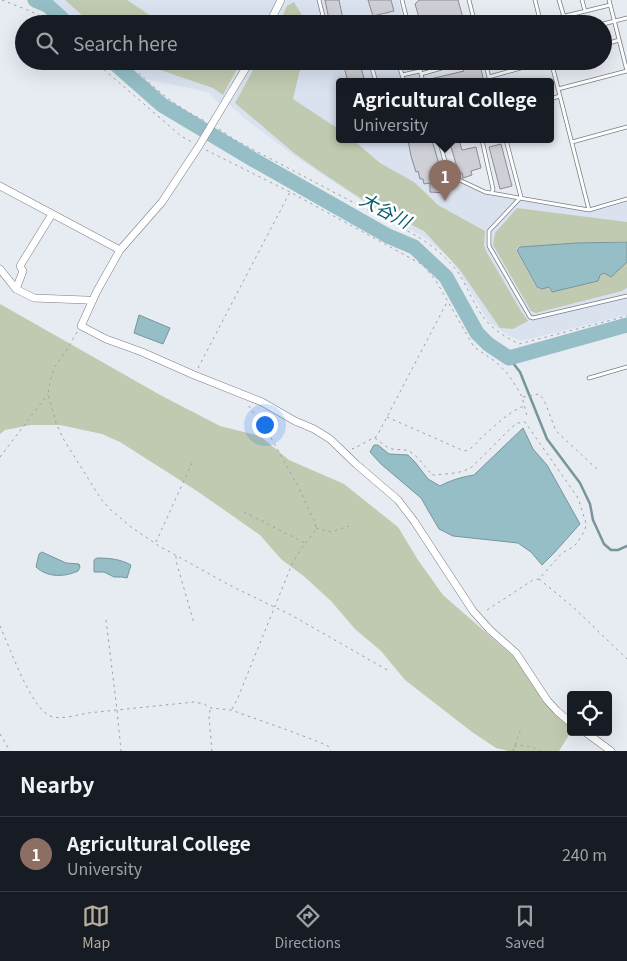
<!DOCTYPE html>
<meta charset="utf-8">
<style>
body{margin:0;font-family:Georgia,"Noto Sans JP",serif;background:#20242c;color:#f1f3f6}
.controls{position:absolute;right:15px;bottom:15px;display:grid;overflow:hidden;border-radius:5px;box-shadow:0 5px 20px #0002}
.controls button{width:45px;height:45px;display:grid;place-items:center;padding:0;border:0;border-bottom:1px solid #363941;background:#171b24;color:#f1f3f6;font:25px sans-serif}
.you{position:absolute;left:264px;top:424px;width:18px;height:18px;margin:-12px;border:4px solid #fff;border-radius:50%;background:#1a73e8;box-shadow:0 0 0 8px #1a73e833}
.badge{display:grid;place-items:center;width:32px;height:32px;border-radius:50%;background:#b6ae9a;color:#fff;font-size:16px;font-weight:700}
.pin{position:absolute;translate:-50% -41px;filter:drop-shadow(0 1px 2px #0008)}
.pin::after{content:'';position:absolute;top:26px;width:18px;height:15px;background:inherit;clip-path:polygon(0 0,100% 0,50% 100%)}
.popup{position:absolute;left:336px;top:78px;width:218px;height:65px;box-sizing:border-box;display:grid;place-content:center;border-radius:5px;background:#171b24;filter:drop-shadow(0 1px 4px #0005);font-size:16px;white-space:nowrap;color:#9ea1a6}
.popup b{font-size:19px;color:#f1f3f6}
.popup::after{content:'';position:absolute;left:50%;top:100%;margin-left:-10px;border:10px solid transparent;border-top-color:#171b24}
.list{margin:0;padding:0;list-style:none}
h2{display:flex;justify-content:space-between;align-items:center;height:65px;margin:0;padding:0 20px;font-size:21px}
h2 small{font-size:16px;font-weight:400;color:#9ea1a6}
.list li{display:grid;grid-template-columns:32px 1fr auto;gap:15px;align-items:center;box-sizing:border-box;height:75px;padding:0 20px;border-top:1px solid #363941}
.list b{display:block;font-size:19px;white-space:nowrap}
.list p{margin:0;font-size:16px;white-space:nowrap;color:#9ea1a6}
.list em{font-size:16px;font-style:normal;color:#9ea1a6}
.icon{flex:none;width:28px;height:28px;fill:none;stroke:currentColor;stroke-width:2;stroke-linecap:round;stroke-linejoin:round}
.map{position:relative;flex:none;width:627px;height:751px;overflow:hidden}
.search{position:absolute;background:#171b24;box-shadow:0 5px 20px #0002;left:15px;right:15px;top:15px;height:55px;display:flex;align-items:center;gap:12px;box-sizing:border-box;padding:0 18px;border-radius:28px;color:#9ea1a6;font-size:19px}
.sheet{height:140px;background:#171b24}
nav{display:flex;justify-content:space-around;align-items:center;box-sizing:border-box;height:70px;border-top:1px solid #363941;background:#171b24;font-size:14px;color:#9ea1a6}
nav a{display:grid;justify-items:center;gap:2px}
nav .on{color:#b6ae9a}
.map>svg:first-child{display:block}
</style>
<div class="map">
<svg width="627" height="751" viewBox="0 0 627 751">
<rect width="100%" height="100%" fill="#e7ebf2"/>
<path fill="#dae2f0" d="M49 0H277L267 24H78Z
M286 0H398L405 24H275Z
M120 61H248L225 102 218 103 208 92 146 79Z
M254 61H415L421 82H340V140H435L446 176 481 193 590 212 627 202V315L521 341 509 336 489 322 451 259 424 237 388 218 293 155 249 122 229 104Z"/>
<path fill="#c0cab0" d="M65 0H127L163 24H92Z
M294 2 303 17 304 24H279L287 6Z
M134 61H241L223 95 213 88Z
M258 61H302L293 99 340 130V140H353L380 163 414 182 438 205 485 231 484 245 486 251 521 311 528 321 513 329 500 328 460 270 424 231 366 202 318 170 294 153 235 103Z
M517 208 627 222V241L575 243 520 247 516 249 536 287 541 289 548 286 551 292 597 281 599 274 604 273 610 277 627 261V288L622 291 536 313 531 311 493 245 495 233Z
M0 304 162 396 220 426 260 436 289 460 344 484 398 527 418 560 443 595 513 656 537 689 571 725V732L559 751H508L496 748 472 732 405 680 381 651 355 629 331 601 306 578 281 559 260 535 197 491 120 442 102 434 60 425H31L5 430 0 434Z"/>
<path fill="#95bec6" stroke="#78959c" d="M627 242V262L611 277 604 273 600 275 598 281 552 292 549 287 542 289 537 287 517 250 520 247 576 243Z
M139 315 170 328 163 344 134 333Z
M523 428 533 449 547 465 580 524 554 553 542 565 531 552 518 543 453 536 439 529 421 498 381 464 370 452 374 445H378L389 454 408 455 415 462 428 479 440 486C451 480 462 477 474 475Z
M42 552 66 563 79 564 80 567 78 571C65 577 48 578 36 567L39 554Z
M97 558C109 558 120 559 131 565L127 578 122 577H114L104 572H94V560Z"/>
<g fill="none" stroke-linecap="round" stroke-linejoin="round">
<path stroke="#78959c" stroke-width="2.5" d="M509 358 520 372 547 439 580 483 590 504 593 520 604 544 611 550H618L627 546"/>
<path stroke="#95bec6" stroke-width="15" d="M35 0 47 5 68 24
M112 61 162 105 254 160 388 236 414 247 446 277 477 333 488 344 509 358 627 325"/>
</g>
<path fill="#cfcfd7" stroke="#8b8b93" d="M325 0H339L344 24H330Z
M368 0H391L394 11 373 16Z
M419 0H458L463 18 442 24H421L415 4Z
M347 61H359L365 82H348L343 63Z
M480 65 484 82H426V80L464 71 463 70Z
M408 140H432L444 182 440 183 444 184 447 193 430 192V183L424 184 423 179H420L418 171 416 172 411 156Z
M449 140H459L462 150 476 147 481 168 471 171 472 175 463 178 462 173 459 174Z
M501 144 512 186 500 189 489 147Z"/>
<g fill="none" stroke-linecap="round" stroke-linejoin="round">
<defs>
<path id="lane" d="M319 0 325 24
M402 0 408 24
M469 0 475 24
M535 0 541 24
M559 0 564 17
M582 0 585 11
M609 0 627 71
M387 17 389 24
M541 22 610 5
M603 24 627 18
M603 45 619 40
M370 61 376 82
M398 61 404 82
M418 61 423 82
M485 61 490 82
M551 61 589 210
M421 74 466 61
M402 75 420 71
M489 77 545 61
M558 89 627 71
M550 99 560 96
M439 140 449 175 485 192 589 210 627 199
M482 140 493 189 492 192
M506 140 521 197 489 231V246L530 317 533 318 627 296
M572 142 627 127
M589 378 627 367"/>
<path id="street" d="M269 24 281 0
M250 61 199 146 162 202 120 250 97 291 81 326 106 339 142 352 194 375 262 402 295 421 314 429 330 439 356 464 398 500 414 521 473 611 490 630 516 653 547 700 557 711 571 723
M0 186 120 250
M0 269 16 289 34 298 86 300 92 301
M16 289 23 271 20 266 52 214
M585 732 611 751"/>
</defs>
<use href="#lane" stroke="#7a7e85" stroke-width="4.5"/>
<use href="#street" stroke="#7a7e85" stroke-width="8"/>
<path stroke="#9ea1a6" stroke-width="1" stroke-dasharray="2.5 4" stroke-linecap="butt" d="M2 0C19 7 37 12 52 24
M94 61 181 136 192 142
M139 73C158 92 180 109 205 121
M219 129 235 140 415 235C432 245 448 258 459 274 468 288 474 305 484 318 492 329 507 338 519 344L627 316
M206 150 290 192 423 265 436 281 474 347 496 362 507 373 516 386 522 397 527 416
M77 332 66 351 54 368 50 382 48 394 56 423 64 440 101 499 111 510 131 527 159 546 233 587 291 615 389 671
M198 368 290 192
M523 397 539 394 544 400 556 431 599 471
M387 417 464 451C472 450 477 442 482 437 495 426 508 412 524 406
M375 438C381 442 385 447 392 449 398 450 403 449 409 451 418 456 425 467 432 475 445 474 461 474 472 467L512 427 518 423 525 422 578 498 586 523 585 530 577 543 573 547 562 553 539 579 533 580 484 612
M352 448 353 449 377 436 446 304 449 303
M0 457 48 394
M244 512 305 543
M316 528 331 532 349 526
M156 542 193 461
M176 556V561L194 623
M539 579 573 607 627 659
M106 620 117 710 121 751
M0 626C9 645 32 713 53 717 64 719 77 715 88 713L194 702 204 704 211 708 231 710 290 731 319 742 328 746 331 751
M232 709 237 700 292 564 301 549 315 531 316 524 311 514 298 486 270 436 248 405
M210 710 209 717 212 751
M0 734 10 751
M514 746C525 745 531 746 540 751
M513 751 521 728"/>
<use href="#lane" stroke="#fff" stroke-width="3"/>
<use href="#street" stroke="#fff" stroke-width="7"/>
</g>
<g text-anchor="middle" stroke-width="5" stroke-linejoin="round" paint-order="stroke">
<g font-size="18" font-style="italic" fill="#015c69" stroke="#fff">
<text transform="translate(385 211) rotate(28)" y="6">大谷川</text>
</g>
</g>
</svg>
<div class="controls">
<button><svg class="icon" aria-label="locate" viewBox="0 0 24 24"><circle cx="12" cy="12" r="6"/><path d="M12 2v4M12 18v4M2 12h4M18 12h4"/></svg></button>
</div>
<div class="you"></div>
<div class="pin badge" style="left:445px;top:201px;background:#8d6e63">1</div>
<div class="popup"><b>Agricultural College</b>University</div>
<div class="search"><svg class="icon" aria-label="search" viewBox="0 0 24 24"><circle cx="10" cy="10" r="6"/><path d="M15 15l6 6"/></svg>Search here</div>
</div>
<section class="sheet">
<h2>Nearby<small></small></h2>
<ul class="list">
<li><span class="badge" style="background:#8d6e63">1</span><div><b>Agricultural College</b><p>University</p></div><em>240 m</em></li>
</ul>
</section>
<nav>
<a class="on"><svg class="icon" aria-label="map" viewBox="0 0 24 24"><path d="M3 6l6-2 6 2 6-2v14l-6 2-6-2-6 2zM9 4v14M15 6v14"/></svg>Map</a>
<a><svg class="icon" aria-label="directions" viewBox="0 0 24 24"><path d="M12 3l9 9-9 9-9-9zM9 14v-3h6M13 9l2 2-2 2"/></svg>Directions</a>
<a><svg class="icon" aria-label="saved" viewBox="0 0 24 24"><path d="M7 4h10v16l-5-4-5 4z"/></svg>Saved</a>
</nav>
